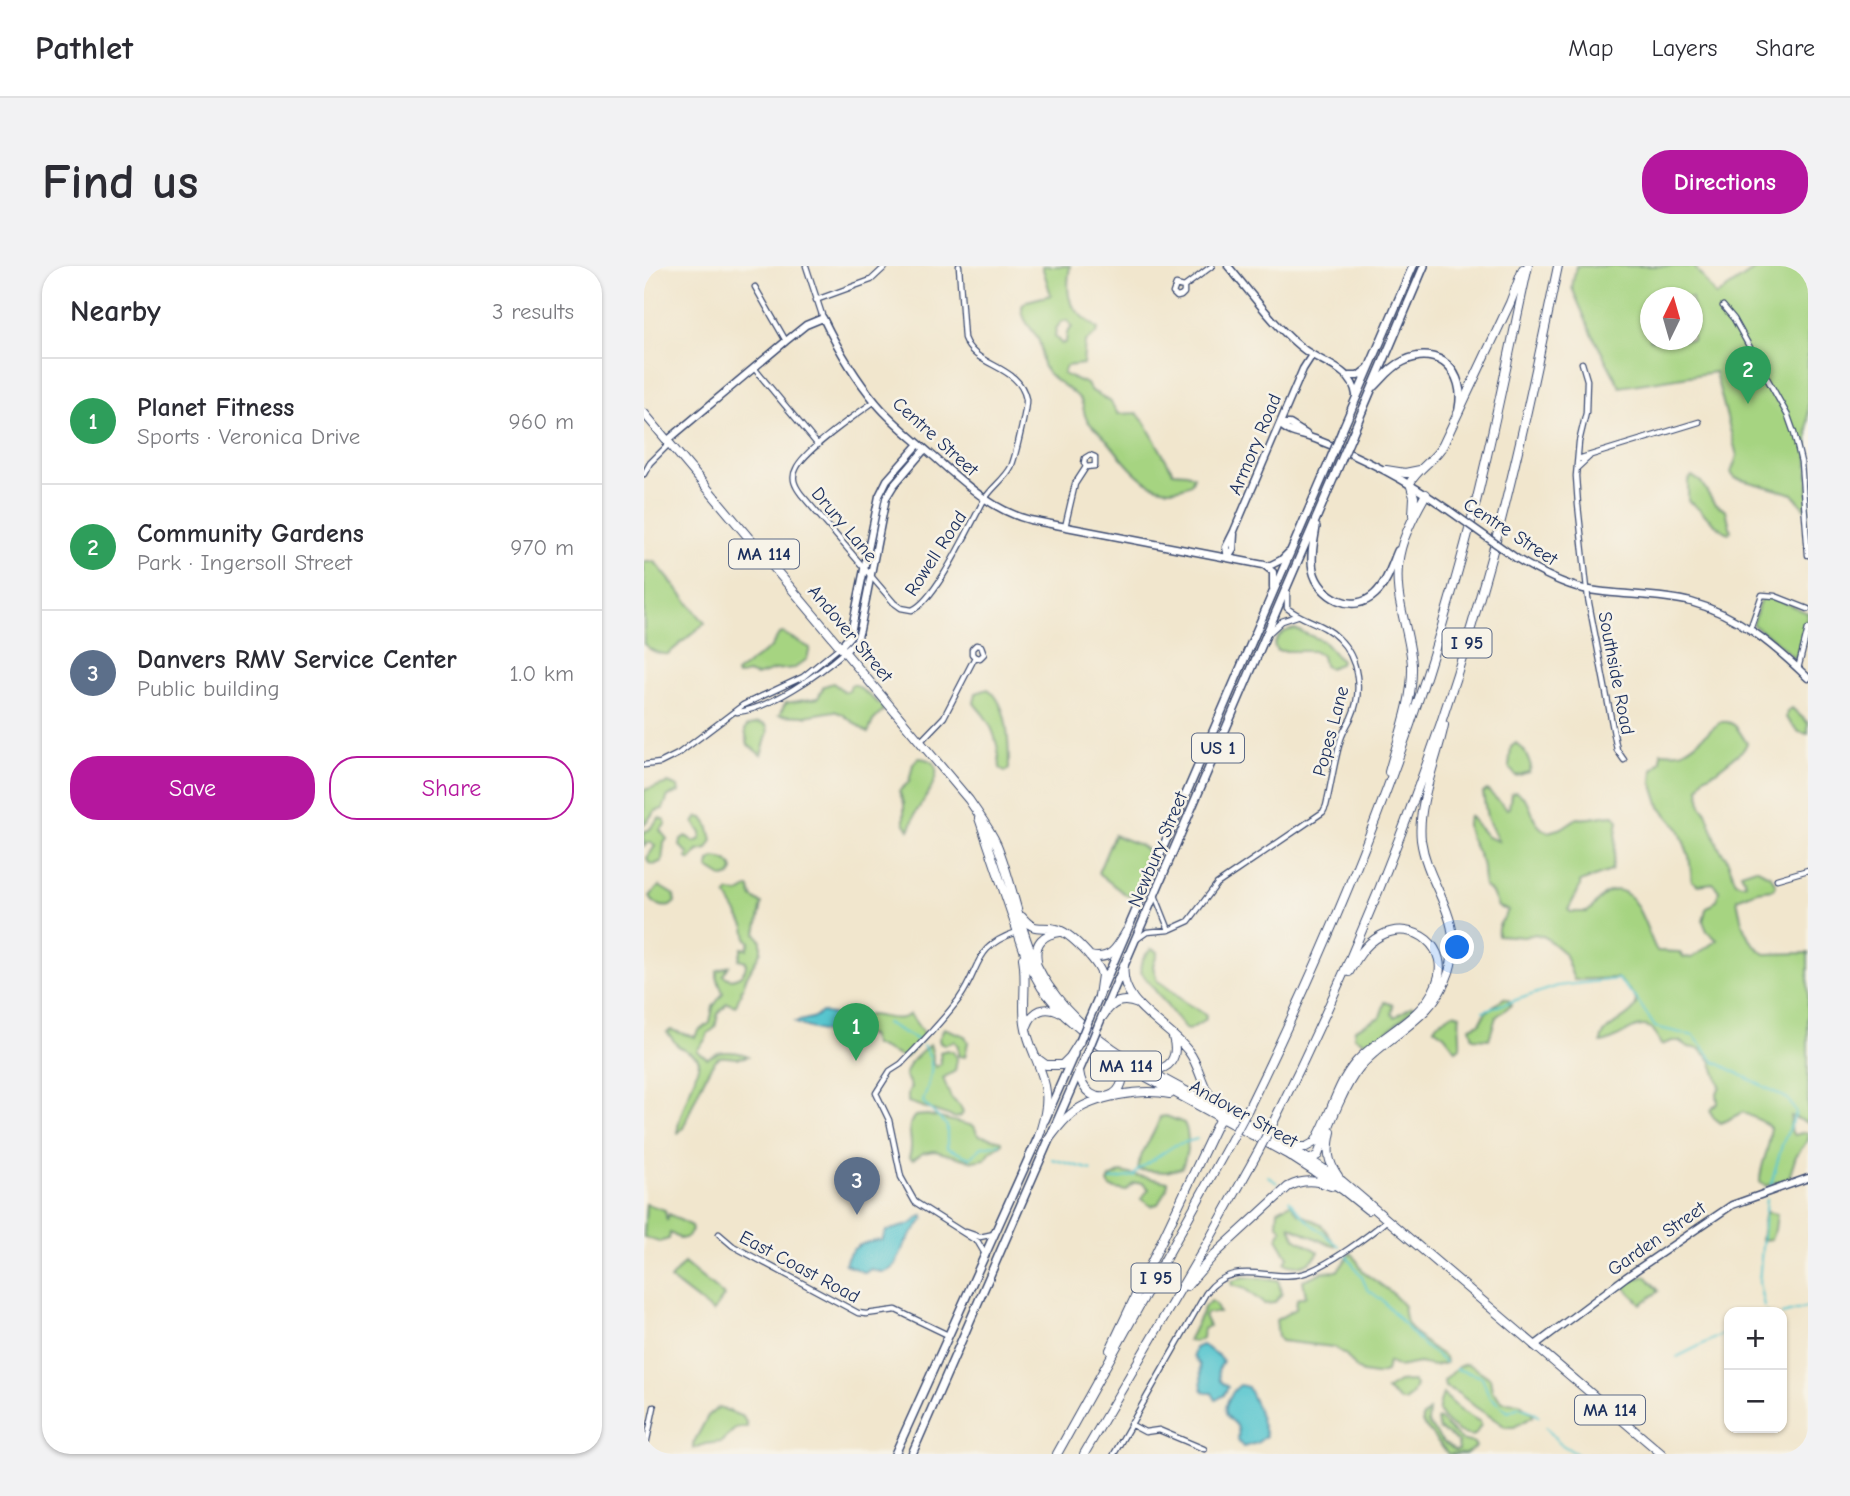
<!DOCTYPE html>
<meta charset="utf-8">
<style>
body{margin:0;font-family:"Comic Neue",sans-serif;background:#f2f2f3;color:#2b2b33}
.controls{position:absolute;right:21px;bottom:21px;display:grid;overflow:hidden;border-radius:14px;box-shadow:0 2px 5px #0004}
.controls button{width:63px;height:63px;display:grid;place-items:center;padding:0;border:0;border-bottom:2px solid #e1e1e2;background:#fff;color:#2b2b33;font:35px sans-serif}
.compass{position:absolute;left:996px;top:21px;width:63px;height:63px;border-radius:50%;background:#fff;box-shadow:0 2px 5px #0004;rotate:5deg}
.you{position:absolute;left:814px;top:682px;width:24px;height:24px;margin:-18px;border:5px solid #fff;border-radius:50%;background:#1a73e8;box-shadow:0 0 0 10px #1a73e833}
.badge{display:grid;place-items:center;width:46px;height:46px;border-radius:50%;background:#b5179e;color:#fff;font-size:23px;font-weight:700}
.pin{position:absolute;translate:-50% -58px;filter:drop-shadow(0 2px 4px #0008)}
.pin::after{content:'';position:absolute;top:37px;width:24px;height:21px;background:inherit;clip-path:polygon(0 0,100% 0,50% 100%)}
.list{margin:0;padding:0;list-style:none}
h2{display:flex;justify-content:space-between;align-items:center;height:91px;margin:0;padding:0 28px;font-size:30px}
h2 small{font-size:23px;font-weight:400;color:#7c7c81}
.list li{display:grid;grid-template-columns:46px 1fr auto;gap:21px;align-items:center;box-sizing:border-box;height:126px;padding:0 28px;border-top:2px solid #e1e1e2}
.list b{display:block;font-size:26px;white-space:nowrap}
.list p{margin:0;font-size:23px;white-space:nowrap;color:#7c7c81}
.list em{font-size:23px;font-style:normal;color:#7c7c81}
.actions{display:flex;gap:14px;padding:21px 28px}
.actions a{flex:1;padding:16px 0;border:2px solid #b5179e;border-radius:28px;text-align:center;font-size:24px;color:#b5179e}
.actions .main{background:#b5179e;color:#fff}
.map{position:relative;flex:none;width:1164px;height:1188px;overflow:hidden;border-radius:28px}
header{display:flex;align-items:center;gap:42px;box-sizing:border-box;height:98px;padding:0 35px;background:#fff;border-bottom:2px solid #e1e1e2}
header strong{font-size:33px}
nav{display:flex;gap:38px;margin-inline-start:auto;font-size:24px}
.intro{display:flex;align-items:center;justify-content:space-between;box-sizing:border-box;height:168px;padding:0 42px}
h1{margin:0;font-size:49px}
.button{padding:18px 32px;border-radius:28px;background:#b5179e;color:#fff;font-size:24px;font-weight:700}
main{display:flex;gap:42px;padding:0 42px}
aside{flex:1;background:#fff;border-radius:28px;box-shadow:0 2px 5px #0004}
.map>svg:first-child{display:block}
</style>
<header>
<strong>Pathlet</strong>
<nav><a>Map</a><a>Layers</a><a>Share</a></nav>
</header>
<div class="intro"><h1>Find us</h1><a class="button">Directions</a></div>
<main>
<aside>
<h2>Nearby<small>3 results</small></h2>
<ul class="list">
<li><span class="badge" style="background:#2e9e5b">1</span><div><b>Planet Fitness</b><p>Sports · Veronica Drive</p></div><em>960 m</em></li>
<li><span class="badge" style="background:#2e9e5b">2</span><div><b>Community Gardens</b><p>Park · Ingersoll Street</p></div><em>970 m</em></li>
<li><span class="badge" style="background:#5c6f8a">3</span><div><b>Danvers RMV Service Center</b><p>Public building</p></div><em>1.0 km</em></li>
</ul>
<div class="actions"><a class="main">Save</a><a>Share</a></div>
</aside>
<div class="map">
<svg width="1164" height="1188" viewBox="0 0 1164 1188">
<rect width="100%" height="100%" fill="#f7f3e8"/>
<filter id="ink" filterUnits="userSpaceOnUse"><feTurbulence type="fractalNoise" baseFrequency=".0143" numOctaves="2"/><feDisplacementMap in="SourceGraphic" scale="14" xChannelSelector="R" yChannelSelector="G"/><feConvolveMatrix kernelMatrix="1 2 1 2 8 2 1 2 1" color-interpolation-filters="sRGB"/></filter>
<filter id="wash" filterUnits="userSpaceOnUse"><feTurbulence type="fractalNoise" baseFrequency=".00686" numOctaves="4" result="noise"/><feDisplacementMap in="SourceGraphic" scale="28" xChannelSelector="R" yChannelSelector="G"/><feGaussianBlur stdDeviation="1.57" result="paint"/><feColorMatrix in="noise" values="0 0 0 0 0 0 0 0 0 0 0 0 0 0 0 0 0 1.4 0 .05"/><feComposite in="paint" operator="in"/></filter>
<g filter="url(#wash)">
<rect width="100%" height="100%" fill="#f1e6cd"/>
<path fill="#a6d481" stroke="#608270" stroke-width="2" fill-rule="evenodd" d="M398 0H426C420 38 427 41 454 63L453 67 441 76 439 98 422 100 419 108 443 118 446 124 466 135 474 148 493 147 501 157 529 206 543 207 550 210 547 218C506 237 484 198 461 172 455 165 446 160 442 152 439 146 440 137 435 132 425 121 410 116 402 104 395 96 399 87 396 78 392 64 377 57 378 40L383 35 407 29ZM423 54 428 61 423 67 422 76 418 78 411 71 412 63 417 56Z
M932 0H1050L1072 30 1116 0H1164V247L1149 228 1091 212 1087 207 1093 190 1071 106 976 121 947 66 928 22ZM1006 32H1048V74H1006Z
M1048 210 1057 216 1070 237 1082 244 1087 265 1084 267C1068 259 1059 244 1044 235V215Z
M0 296H11L61 357 24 388C14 389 7 385 0 378Z
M1120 331 1130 332 1164 347 1152 394 1127 371 1109 359 1115 337Z
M651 363 679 375 697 395 696 398 685 402 680 399 678 390 669 385H633L630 379C635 368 639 365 651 363Z
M139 367 166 382 163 393 151 402 130 404 112 410 104 407 93 410 92 407 127 381 135 368Z
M189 417 201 426 205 425 207 419H212L238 440 239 445 229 455 224 467 198 448 190 445 161 450 135 449 142 437 174 432 180 420Z
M344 423C365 438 365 479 365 503L361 506 356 502C355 484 352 466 341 451 338 446 333 442 330 437L332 427Z
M1148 442 1164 457V468L1155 466 1142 452 1143 445Z
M1077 456C1093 454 1095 467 1103 477L1100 483 1072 505 1060 511 1055 522 1057 539 1062 546 1075 582 1082 591 1092 616 1097 618 1102 617 1097 607 1112 602 1127 610 1132 619 1129 623 1113 625 1093 633C1097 656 1101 675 1121 688L1164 687V857L1147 850 1146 864 1150 869 1162 866 1164 868V874L1152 890 1145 912 1122 920 1116 917C1115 898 1128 881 1126 862 1120 854 1108 852 1099 846L1077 857 1069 851 1066 844 1074 837 1073 827 1076 820 1067 794 1056 783 1044 781 1035 775H1028L1017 779C1014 774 1014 769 1009 764 995 750 974 776 957 777 956 754 1013 749 984 723 979 719 978 715 972 712L930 714 920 687 901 671 891 668 880 671 854 669C852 657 861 654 864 644L854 641 848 627 840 620C839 613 840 605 838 597 834 584 817 563 825 550L843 571 854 575 843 552 839 527 843 524 863 543 865 542 867 528 871 526C892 533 884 559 904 566L918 562 933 552C946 554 957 549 970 549L974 555C970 572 973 588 967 605L936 616V621L924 644 927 646H943C951 641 955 631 963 627 992 611 1003 670 1013 685L1035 686 1040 691 1048 692 1073 674 1063 665 1059 655 1062 643 1073 634 1075 625 1069 617 1054 619 1048 615 1045 590 1035 563 1016 541 1008 516 1009 504 1017 495V486C1023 486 1029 487 1035 486 1046 485 1066 463 1077 456Z
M114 457 122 459 124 466 117 489 104 479 101 464 103 460Z
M872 477 880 484 887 500 885 506 872 510 865 501 867 481Z
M274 492C313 494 279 534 271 548 269 554 268 559 265 564L260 556V537L255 525 265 516 269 498Z
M24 517 34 521 35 526 24 530 19 543 11 545 0 559V524Z
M54 551 59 552 64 559 68 574 63 583 54 585 46 594 43 592 44 587 36 580 37 573 42 570 50 576 57 573V567L50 557Z
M15 552 21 554V559L16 564 23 573 20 577 18 595 10 599 5 597 3 592 11 580 6 576 0 580V565L5 564Z
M470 569 496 579 506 587 507 591 491 631 482 629 454 607Z
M71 592C79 593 88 595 89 605L86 610 80 612 64 602 65 595Z
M15 620 30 629 31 636 26 640C18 642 8 638 6 630Z
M104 622H106L108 631 118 638 112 667 117 675V685L102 712 92 740 83 737 74 748 71 762 64 767C61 778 55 779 53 785L63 792C67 791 70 788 74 787 81 785 97 786 104 790 90 795 85 789 76 791 64 795 45 849 39 862L34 867C31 855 53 813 55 795L53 791 34 780 23 766 27 764 51 771 54 765 66 757 69 741 79 727 73 711V705L85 700 79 709 86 713C96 712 103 706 102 695L95 693 98 682 103 683 106 676 103 673 101 661 82 629 85 626 95 627Z
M507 683 514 686 509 700 513 715C526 722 531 730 542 737 549 742 556 744 562 750L561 754 545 764 541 763 497 706C494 697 501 689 507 683Z
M860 732 865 734 867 739 852 751 845 773 829 772 826 761 836 757 841 747Z
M741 736 749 739 748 748 751 751 768 740 771 742 727 779 710 771 711 763 736 751Z
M809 747 816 749C814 756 817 772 816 781L812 784 800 769 790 762 792 758Z
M266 748 281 770 267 787 260 792 230 779 226 769 215 767 213 760 222 750 226 749C239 750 256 757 266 748Z
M300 762 321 770 324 776 321 791 314 790V780L310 775 300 779 296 777 295 773Z
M286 778 289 789V798L292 801 297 798 296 786 303 784 309 786 313 793 311 805 299 812 307 832 316 840 319 847 317 850 312 852 264 836V827L267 821 261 809 267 796Z
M283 849 330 860 334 869 358 875V878L347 885 341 893 335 894 328 895 291 885 278 887 269 894 265 891C272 877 259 862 271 850Z
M522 850 540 857C547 870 543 888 538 902L522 906 494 904C495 885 511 870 516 851Z
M477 906 524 916 523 923 514 938 507 940 497 933 505 923 498 917H490L482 925 467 922 464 917 466 912Z
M647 937 654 947 677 958 691 978V980L686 979 646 960 651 972 675 986C669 997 653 1004 641 997L644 991 633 972 638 964 633 957 634 944Z
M2 938 21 944 23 955 25 948 47 960 48 964 44 971 37 973 26 967 25 973 15 976 0 971Z
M1123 946 1133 948 1131 964 1127 973 1117 974 1120 950Z
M707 987 711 991 719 1006 747 1026 760 1040C756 1060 785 1081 801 1091L802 1097 790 1100 775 1097 755 1101 744 1096 742 1106 732 1109 719 1107 713 1103 702 1089 689 1081 637 1075 634 1071 632 1054 652 1043 653 1033 662 1030 659 1014 679 1006 693 1005C700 1000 700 993 707 987Z
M40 997 80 1030 69 1046 26 1013Z
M1002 1010 1015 1025 997 1038 977 1018Z
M599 1011 634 1014 638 1028 630 1037 620 1038 601 1023 588 1019 587 1016Z
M567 1035 572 1039 575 1047H563L560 1050 565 1060 559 1063 558 1072 551 1076 544 1075 561 1040Z
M821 1098C830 1099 837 1107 846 1112L848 1125 859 1136 875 1137 889 1148 888 1151 870 1161H861C851 1152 839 1147 829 1139 815 1128 817 1128 801 1121L800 1115 814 1101Z
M769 1115 772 1119 768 1129 760 1135H756L742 1124 755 1116Z
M799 1128 816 1144 836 1156 837 1159 831 1169C820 1173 798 1155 795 1145 794 1141 797 1133 799 1128Z
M75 1141 99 1151 103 1158V1161L92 1162 77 1176 61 1178 49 1183V1178L64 1150Z
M785 1145 784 1157 798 1175 812 1185 815 1184 814 1177 805 1169 795 1163 793 1154 795 1153 817 1174 830 1177 832 1181 821 1188H804L778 1157V1152Z"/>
<path fill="#59c6cf" stroke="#3a7a96" stroke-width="2" d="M178 746 196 750 206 758 201 760 198 768C191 769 157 761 151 756L168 752Z
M279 949 280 953C274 960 267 968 262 976 253 993 251 1014 227 1003L221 1007 201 998C206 979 220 976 238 974L242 965 267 958Z
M558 1079 575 1090 579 1096 574 1104 576 1115 584 1121 580 1129 572 1134 568 1127H562L558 1123 556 1099 549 1090 551 1082Z
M596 1119 604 1121 614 1143 622 1170 613 1177 599 1181 594 1175C594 1171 595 1167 594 1163 593 1157 586 1155 583 1149 578 1140 589 1124 596 1119Z"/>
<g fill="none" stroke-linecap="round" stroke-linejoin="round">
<path stroke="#59c6cf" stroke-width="2" d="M839 745 914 720 974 713 992 732 1011 761 1050 770 1070 795 1144 833 1152 847 1138 879 1127 919
M242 757 273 774
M279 780C295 800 284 816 279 836L303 860V882L326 892 338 881 356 878
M408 893 448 904
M624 910 633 917
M467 914 490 910 494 904 531 879 553 873
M645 934 661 952 695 980
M703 990 718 1011 723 1023 739 1035 780 1080 801 1096
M1120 1040 1115 1017 1122 933
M1122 1045V1046
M1138 1048 1164 1041
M1033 1091 1085 1065
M812 1103 838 1111 845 1130 864 1146 875 1141 887 1145 895 1151
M902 1161 915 1177 933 1188"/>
</g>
</g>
<g filter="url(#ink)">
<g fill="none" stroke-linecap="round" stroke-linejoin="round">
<defs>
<path id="street" d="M162 0 179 52
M111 21 142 75
M540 21 532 19 529 27 533 31 537 30 540 27V21L568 0
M172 34 227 14 242 0
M1079 40 1090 53 1144 150 1150 167 1157 196 1164 289
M938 97 943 114 942 147 935 176 932 210 934 239 944 332 973 484 980 494
M110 102 174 179
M231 135C213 148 160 184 152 203 147 212 151 220 157 228L250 337 257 342 268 344C292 335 327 257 340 234 347 222 361 213 367 201 371 192 383 142 382 133 375 98 331 102 320 72L315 0
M934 193 1055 156
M933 202 946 190
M0 208 6 197 26 177
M421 261 431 218 442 201 451 200V191L446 189 441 192 440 197 442 201
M1106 363 1118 329 1131 330 1164 343
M625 367 638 355 653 350
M1154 403 1164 363
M93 446C126 443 175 408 200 386
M277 475 300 451 331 391 328 388V383L332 379 337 380 340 388 336 392 331 391
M0 499 16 497 34 488 99 439 159 411 197 380
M1133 613 1164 604
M511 629 525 664
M493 673 503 666 525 664 545 655 573 618 679 546 682 540C687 519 690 497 696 476 698 467 703 460 707 452 719 426 715 392 694 372 680 357 659 355 643 342V327
M322 966 336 971 350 968
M75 968 89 980 214 1047 222 1048 252 1044 304 1069
M341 988 334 976 271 936 257 911 245 854 232 827 246 805 257 798C277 777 298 756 315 733 338 701 328 681 373 666
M486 1158 501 1166 515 1164 560 1183
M0 1188 10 1141
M470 1188 562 1027C591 989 628 1019 664 1006 687 997 723 971 742 955"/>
<path id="secondary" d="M584 0C606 26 635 66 662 85 681 98 709 104 712 129
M705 110H714L724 102
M636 158C644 168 658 168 671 173 718 191 761 213 803 243
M636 158H646L662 168
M24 174 142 75 162 59 179 52C193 81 212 113 233 138 249 157 270 173 288 189 318 215 347 244 386 254L625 300 637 294 644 287
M584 292 582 281 590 265 659 103 668 89
M584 292 589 284 590 268
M872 292C893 305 915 317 940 323 975 330 1012 327 1047 336 1094 349 1130 379 1164 412
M620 299 629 306V322
M197 380 206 370 208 362 235 230 243 214 275 178
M201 385 213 374 216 364 242 232 250 219 281 183
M890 1080 982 1011 1088 939 1164 912"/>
<path id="primary" d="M731 120C740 111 748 100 760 95 795 78 822 107 815 142
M698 165 769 0
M708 169 780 0
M672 261C670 274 666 290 669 304 675 331 709 349 731 328 743 317 748 299 754 285
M445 753 684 199
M454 760 693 204
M401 854 430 788
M251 1188 397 865
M268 1188 445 782"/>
<path id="highway" d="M0 147 325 534C335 549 346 563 353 579 372 625 376 677 404 719 444 779 513 809 574 842 617 864 658 888 698 915L1018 1188
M742 204 761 207 776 204
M769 249 770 231 766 217C774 202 790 195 799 179L866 37 879 3
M745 506C754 472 769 436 768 400 767 380 761 361 757 341 747 294 759 269 782 228
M335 552 385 699 398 722 421 750 473 795 643 888 699 924 724 944
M378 651C391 667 396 659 412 663 426 666 454 696 458 709L455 730
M446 690C466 695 473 682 482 666
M379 692C383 714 378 736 381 758 384 782 400 803 402 826 404 841 399 856 395 870
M393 694C390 677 399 668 416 666
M480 699C474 739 524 757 545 786 557 802 557 823 573 838
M459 750C468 736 478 731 494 738
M383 760C389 744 401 739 417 747
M391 791 402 799H418L426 791 436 775
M504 803C526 806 535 791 529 771
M435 805C441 852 497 828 472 795
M604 843C688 672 760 498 811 315 841 211 861 105 884 0
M629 857C717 682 790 498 842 310 871 208 892 104 914 0
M687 866C683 884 683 895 694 910
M405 873C412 864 418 855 427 848 449 830 499 822 526 828
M649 881H662L671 876C687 850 692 819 712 796 736 769 778 754 792 719 808 682 770 652 736 670 721 678 713 692 705 706
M664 895 674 889C684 863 698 823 715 802 744 768 790 753 805 706 822 651 784 623 777 574 773 538 793 494 800 459
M543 1020 570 989 644 921C659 913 671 914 687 920
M466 1084 574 856 579 851
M413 1188 588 873
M440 1188 565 974 614 886"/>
</defs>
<use href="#street" stroke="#3b4a6f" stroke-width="7"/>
<use href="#secondary" stroke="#3b4a6f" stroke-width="9"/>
<use href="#primary" stroke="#3b4a6f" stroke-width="10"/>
<use href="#highway" stroke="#3b4a6f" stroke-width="10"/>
<use href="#street" stroke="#fff" stroke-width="4.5"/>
<use href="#secondary" stroke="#fff" stroke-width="6"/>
<use href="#primary" stroke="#fff" stroke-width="7"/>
<use href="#highway" stroke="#fff" stroke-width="8"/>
<defs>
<path id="secondary-bridge" d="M803 243 872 292"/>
<path id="primary-bridge" d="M684 199 698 165
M693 204 708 169
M436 775 445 753
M445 782 454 760"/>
<path id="highway-bridge" d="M588 873 604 843
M614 886 629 857"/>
</defs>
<use href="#secondary-bridge" stroke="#3b4a6f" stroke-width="9" stroke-linecap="butt"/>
<use href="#primary-bridge" stroke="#3b4a6f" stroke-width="10" stroke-linecap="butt"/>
<use href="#highway-bridge" stroke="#3b4a6f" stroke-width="10" stroke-linecap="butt"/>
<use href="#secondary-bridge" stroke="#fff" stroke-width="6"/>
<use href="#primary-bridge" stroke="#fff" stroke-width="7"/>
<use href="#highway-bridge" stroke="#fff" stroke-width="8"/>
</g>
</g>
<g text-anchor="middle" stroke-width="5" stroke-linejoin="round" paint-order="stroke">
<g fill="#f7f3e8" stroke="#5d6a87" stroke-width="2">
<rect x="85" y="273.5" width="70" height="29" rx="5"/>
<rect x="798.5" y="362.5" width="49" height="29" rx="5"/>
<rect x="548" y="467.5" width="52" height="29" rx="5"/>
<rect x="447" y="785.5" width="70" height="29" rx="5"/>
<rect x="487.5" y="997.5" width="49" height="29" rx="5"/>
<rect x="931" y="1129.5" width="70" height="29" rx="5"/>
</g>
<g font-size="18" font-weight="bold" fill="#1b2f5e">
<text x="120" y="294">MA 114</text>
<text x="823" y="383">I 95</text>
<text x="574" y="488">US 1</text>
<text x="482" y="806">MA 114</text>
<text x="512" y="1018">I 95</text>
<text x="966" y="1150">MA 114</text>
</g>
<g font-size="19" fill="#1b2f5e" stroke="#f7f3e8">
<text transform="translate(292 170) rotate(42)" y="7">Centre Street</text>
<text transform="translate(610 178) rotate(-67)" y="7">Armory Road</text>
<text transform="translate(201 258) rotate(50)" y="7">Drury Lane</text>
<text transform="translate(867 265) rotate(33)" y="7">Centre Street</text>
<text transform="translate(291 287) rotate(-57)" y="7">Rowell Road</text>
<text transform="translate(207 367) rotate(50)" y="7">Andover Street</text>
<text transform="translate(973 407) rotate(79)" y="7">Southside Road</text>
<text transform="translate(686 465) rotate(-75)" y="7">Popes Lane</text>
<text transform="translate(513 583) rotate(-67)" y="7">Newbury Street</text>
<text transform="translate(600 847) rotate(29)" y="7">Andover Street</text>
<text transform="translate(1012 972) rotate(-35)" y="7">Garden Street</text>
<text transform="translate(156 1000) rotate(28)" y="7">East Coast Road</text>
</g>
</g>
</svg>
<div class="controls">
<button>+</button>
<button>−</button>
</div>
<svg class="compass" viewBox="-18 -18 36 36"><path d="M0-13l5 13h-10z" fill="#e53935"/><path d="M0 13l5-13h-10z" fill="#7c7c81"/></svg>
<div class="you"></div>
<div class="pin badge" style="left:212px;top:795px;background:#2e9e5b">1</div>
<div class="pin badge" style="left:1104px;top:138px;background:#2e9e5b">2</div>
<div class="pin badge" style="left:213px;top:949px;background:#5c6f8a">3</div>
</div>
</main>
